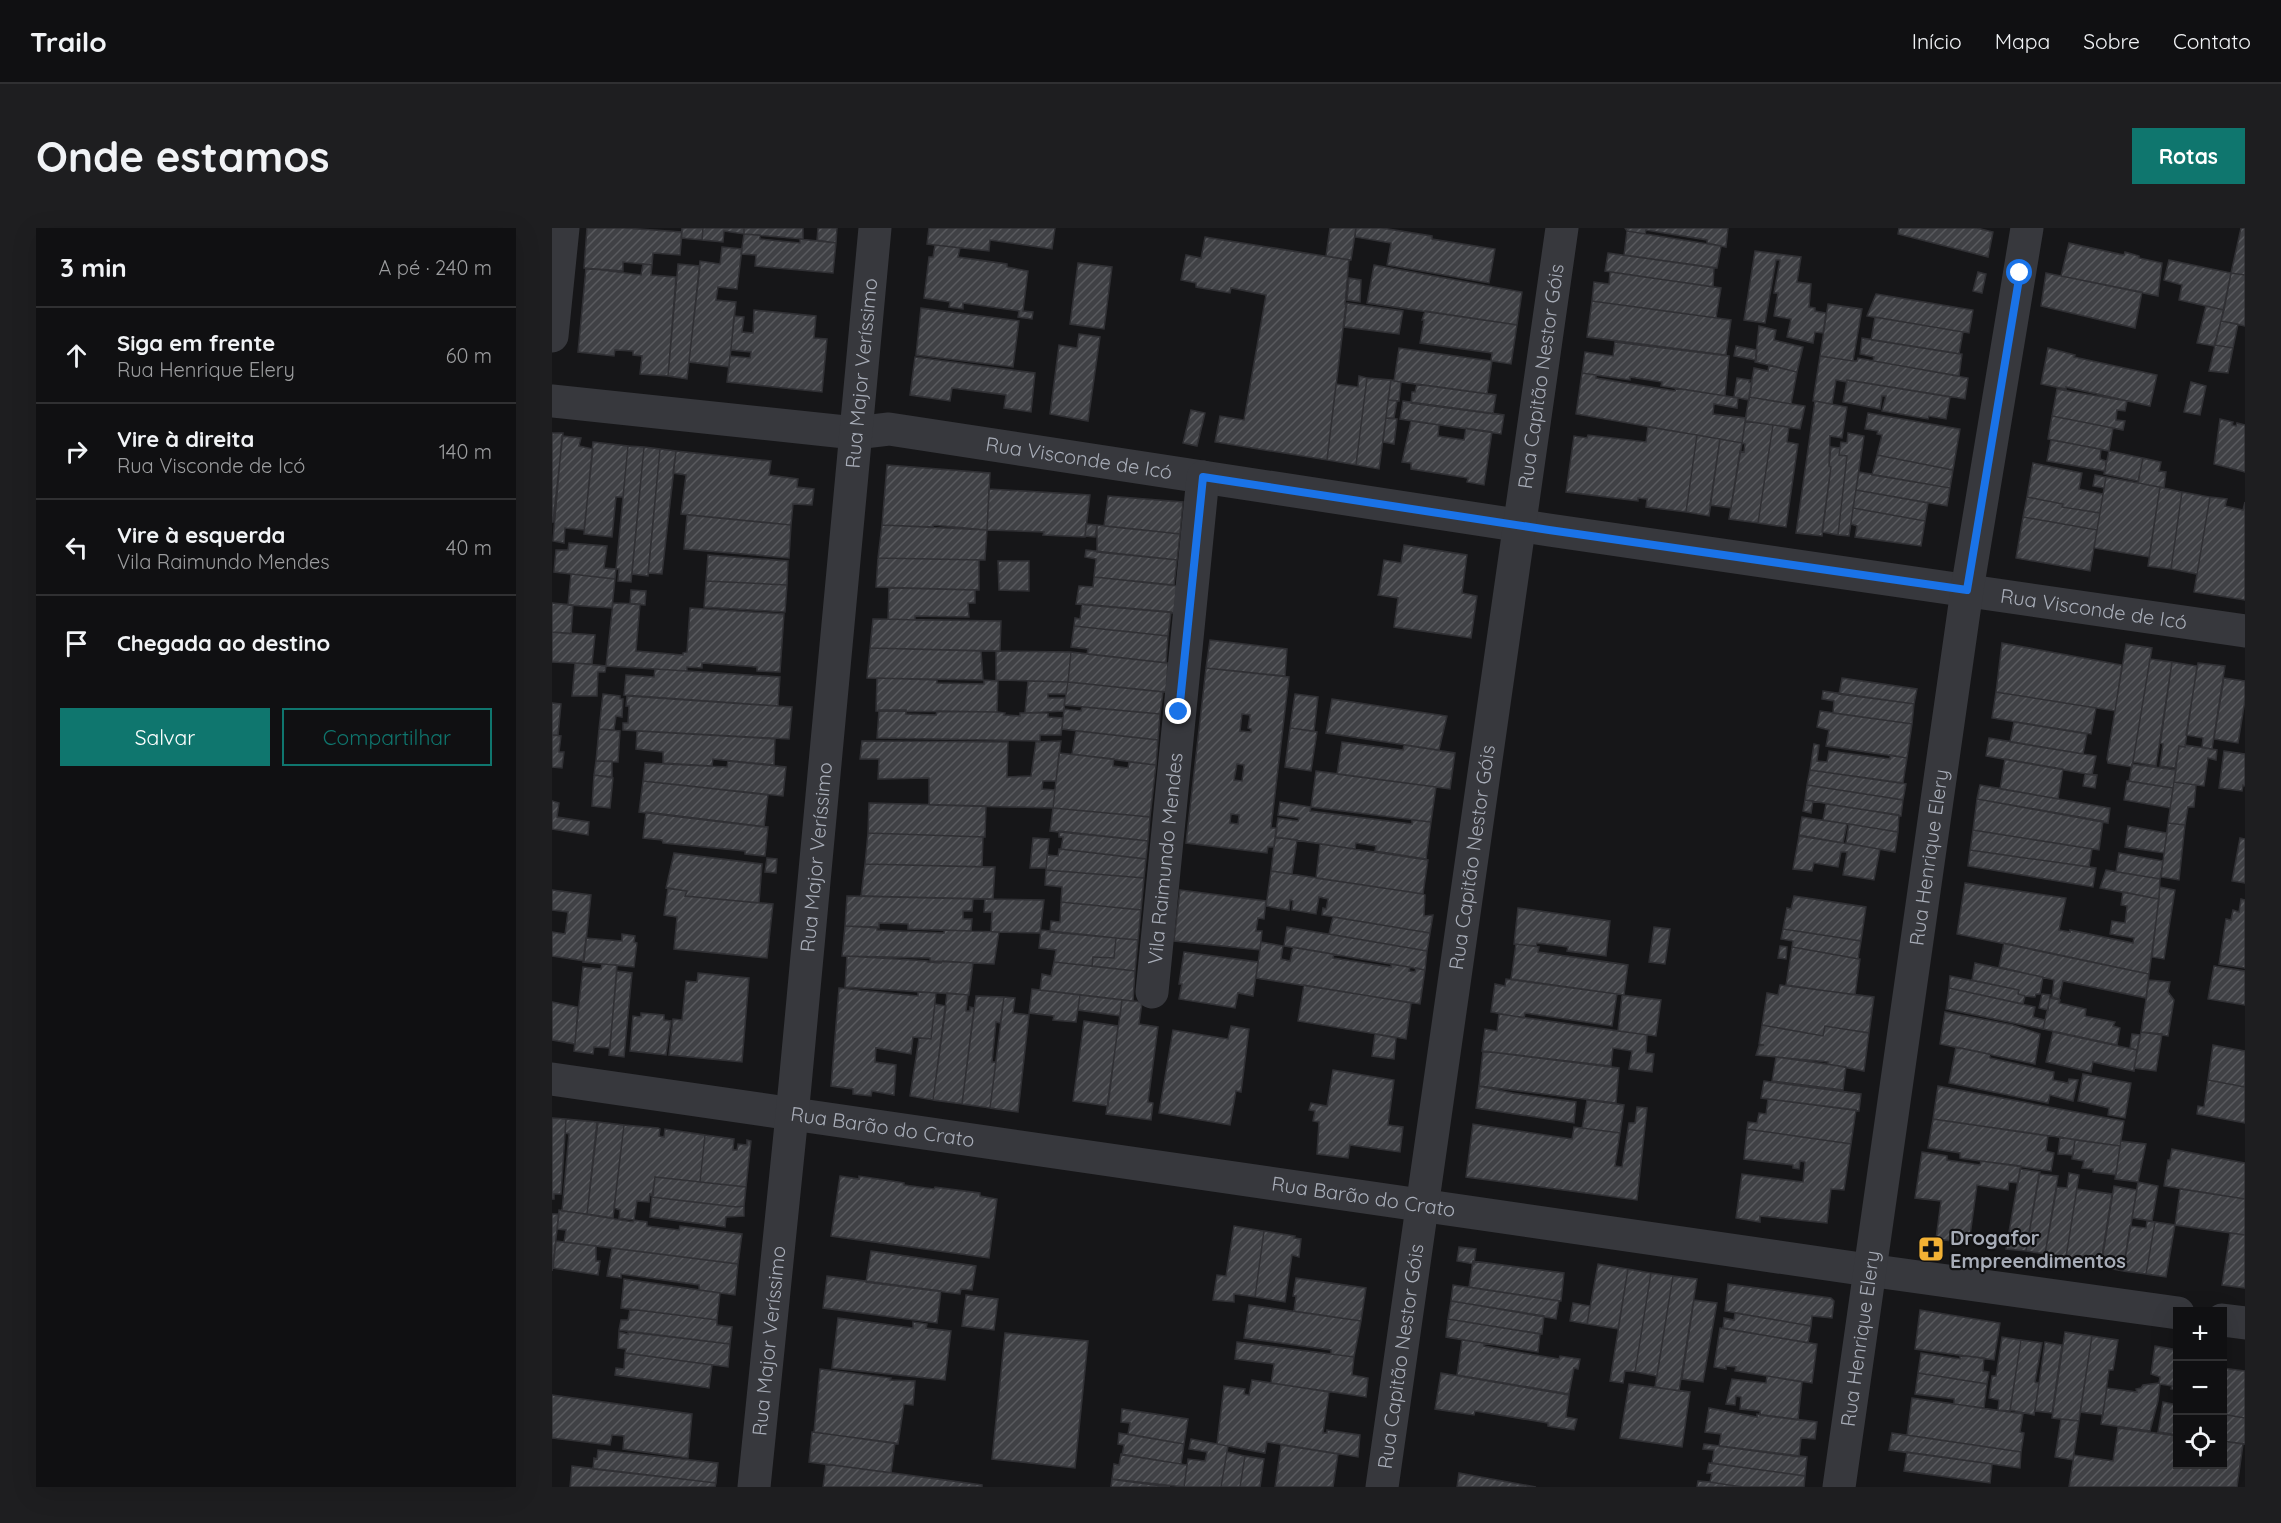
<!DOCTYPE html>
<html lang="pt">
<meta charset="utf-8">
<style>
body{margin:0;font-family:Quicksand,sans-serif;background:#1e1e20;color:#f1f3f6}
.controls{position:absolute;right:18px;bottom:18px;display:grid;overflow:hidden;border-radius:0px;box-shadow:0 6px 24px #0002}
.controls button{width:54px;height:54px;display:grid;place-items:center;padding:0;border:0;border-bottom:2px solid #303032;background:#101012;color:#f1f3f6;font:30px sans-serif}
.stop{position:absolute;width:18px;height:18px;margin:-14px;border:4px solid #1a73e8;border-radius:50%;background:#fff}
.stop.end{background:#1a73e8;border-color:#fff;box-shadow:0 2px 6px #0008}
.list{margin:0;padding:0;list-style:none}
h2{display:flex;justify-content:space-between;align-items:center;height:78px;margin:0;padding:0 24px;font-size:26px}
h2 small{font-size:20px;font-weight:400;color:#9c9d9f}
.list li{display:grid;grid-template-columns:39px 1fr auto;gap:18px;align-items:center;box-sizing:border-box;height:96px;padding:0 24px;border-top:2px solid #303032}
.list b{display:block;font-size:22px;white-space:nowrap}
.list p{margin:0;font-size:20px;white-space:nowrap;color:#9c9d9f}
.list em{font-size:20px;font-style:normal;color:#9c9d9f}
.actions{display:flex;gap:12px;padding:18px 24px}
.actions a{flex:1;padding:14px 0;border:2px solid #0f766e;border-radius:0px;text-align:center;font-size:21px;color:#0f766e}
.actions .main{background:#0f766e;color:#fff}
.icon{flex:none;width:33px;height:33px;fill:none;stroke:currentColor;stroke-width:2;stroke-linecap:round;stroke-linejoin:round}
.map{position:relative;flex:none;width:1693px;height:1259px;overflow:hidden;border-radius:0px}
header{display:flex;align-items:center;gap:36px;box-sizing:border-box;height:84px;padding:0 30px;background:#101012;border-bottom:2px solid #303032}
header strong{font-size:28px}
nav{display:flex;gap:33px;margin-inline-start:auto;font-size:21px}
.intro{display:flex;align-items:center;justify-content:space-between;box-sizing:border-box;height:144px;padding:0 36px}
h1{margin:0;font-size:42px}
.button{padding:15px 27px;border-radius:0px;background:#0f766e;color:#fff;font-size:21px;font-weight:700}
main{display:flex;gap:36px;padding:0 36px}
aside{flex:1;background:#101012;border-radius:0px;box-shadow:0 6px 24px #0002}
.map>svg:first-child{display:block}
</style>
<header>
<strong>Trailo</strong>
<nav><a>Início</a><a>Mapa</a><a>Sobre</a><a>Contato</a></nav>
</header>
<div class="intro"><h1>Onde estamos</h1><a class="button">Rotas</a></div>
<main>
<aside>
<h2>3 min<small>A pé · 240 m</small></h2>
<ul class="list">
<li><svg class="icon" aria-label="ahead" viewBox="0 0 24 24"><path d="M12 20V5M6 11l6-6 6 6"/></svg><div><b>Siga em frente</b><p>Rua Henrique Elery</p></div><em>60 m</em></li>
<li><svg class="icon" aria-label="right" viewBox="0 0 24 24"><path d="M7 20v-9h11M14 6l5 5-5 5"/></svg><div><b>Vire à direita</b><p>Rua Visconde de Icó</p></div><em>140 m</em></li>
<li><svg class="icon" aria-label="left" viewBox="0 0 24 24"><path d="M17 20v-9H6M10 6l-5 5 5 5"/></svg><div><b>Vire à esquerda</b><p>Vila Raimundo Mendes</p></div><em>40 m</em></li>
<li><svg class="icon" aria-label="arrive" viewBox="0 0 24 24"><path d="M6 21V4h12l-3 4 3 4H6"/></svg><div><b>Chegada ao destino</b></div></li>
</ul>
<div class="actions"><a class="main">Salvar</a><a>Compartilhar</a></div>
</aside>
<div class="map">
<svg width="1693" height="1259" viewBox="0 0 1693 1259">
<defs>
<pattern id="building-hatch" width="6" height="6" patternUnits="userSpaceOnUse" patternTransform="scale(1.5)"><rect width="6" height="6" fill="#404145"/><path d="M-1 1l2-2M0 6l6-6M5 7l2-2" fill="none" stroke="#595a5e"/></pattern>
</defs>
<rect width="100%" height="100%" fill="#161618"/>
<path fill="url(#building-hatch)" stroke="#303034" stroke-width="1.5" fill-rule="evenodd" d="M35 0H73L130 4 128 27 101 25 100 37 71 34V43L32 40Z
M130 0H151L150 12 129 10Z
M151 0H192V6L172 3 171 14 150 12Z
M192 0H251V11L192 6Z
M266 0H285L284 15 265 12Z
M377 0H503L500 21 438 12 437 23 375 16Z
M778 0H804L799 32 774 28Z
M804 0H830L880 8V11L943 21 937 55 835 37 839 15 803 9Z
M1073 0H1176L1174 19 1155 15V12L1094 2 1093 6 1075 3Z
M1347 0H1425L1441 4 1436 29 1346 6Z
M1689 0H1693V47L1679 45Z
M1075 3 1169 18 1165 40 1072 27Z
M192 6 208 7V11L248 15V11L284 15 281 45 203 38 204 27 189 26Z
M653 9 797 32 793 76H794L775 232 663 214 668 188 692 192 714 67 679 60 678 65 644 59V55L629 52 634 27 649 30Z
M1517 15 1572 27 1573 24 1587 28V30L1610 35 1606 68 1509 48Z
M383 17 408 20 406 29 455 36V39L476 43 471 83 481 84 480 91 466 89 467 83 411 75V81L397 79 398 74 372 70 377 29H381Z
M170 19 190 21 185 61 166 59 164 72 184 74 177 139 137 134 148 33 168 36Z
M1203 23 1249 29 1245 54 1259 56 1257 79 1263 80V83L1274 85 1271 105 1263 104 1261 115 1235 109 1239 91 1222 88 1226 65H1222L1228 32H1224L1213 95 1192 92Z
M1056 25 1162 40 1161 59 1053 43Z
M1617 32 1679 45 1672 82 1627 72 1630 57 1612 52Z
M526 35 560 39 552 101 518 96Z
M91 36 100 37 99 47 124 49 116 148 88 146 90 128 81 127V123L63 122 62 128 26 124 34 40 89 47Z
M126 36 148 38 135 151 116 148Z
M822 37 970 64 965 97 815 75Z
M1058 44 1169 60 1164 90 1040 73 1042 54 1057 56Z
M1426 44 1434 46 1430 65 1421 63Z
M1494 45 1590 64 1583 100 1489 78Z
M1679 45 1693 47V98L1669 93Z
M797 50 809 52 808 74 795 72Z
M1324 66 1421 82 1417 105 1315 88Z
M1040 73 1179 92 1174 127 1035 109Z
M795 75 851 83 847 106 792 99Z
M1276 76 1310 81 1301 133 1268 128Z
M1654 78 1672 82 1662 118 1645 115Z
M369 80 467 93 461 139 364 127Z
M202 82 264 88 262 110 275 111 270 164 175 154 178 128 198 130 199 124 179 122 182 88 192 89 190 104 201 105Z
M873 83 965 97 959 136 940 133 935 166 842 153 847 120 939 133 940 125 868 115 872 92H870Z
M1323 89 1411 104 1407 126 1319 112Z
M1669 93 1686 96 1681 120 1663 117Z
M1207 98 1224 102 1222 112 1251 119 1245 144 1203 134Z
M527 106 548 109 536 193 498 186 507 117 525 120Z
M1310 110 1410 126 1407 148 1321 133 1322 129 1308 126Z
M1063 114 1177 128 1173 168 1109 158 1110 154 1078 149V152L1030 145 1033 124 1061 128Z
M1663 117 1681 120 1676 145 1657 143Z
M1184 118 1205 122 1204 132 1182 128Z
M1496 120 1523 127 1522 129 1605 147 1598 178 1514 159V161L1489 156Z
M1268 128 1301 133H1305L1306 130 1416 150 1413 171 1295 152V154L1284 152 1280 176 1261 173Z
M363 129 483 145 479 184 452 180 454 167 400 160 398 173 358 167Z
M1217 137 1245 144 1239 176 1197 169 1202 140 1216 143Z
M1030 145 1044 147V150L1123 163 1124 160 1186 170 1185 180 1162 176 1161 186 1194 190 1190 215 1024 186Z
M807 148 815 150 804 237 775 232 784 156 806 159Z
M815 150 839 152 827 241 804 237Z
M1185 150 1198 152 1197 154 1200 155 1197 172 1182 169Z
M839 152 849 154 847 173 836 172Z
M1295 152 1398 169 1394 191 1377 188 1376 191 1330 183 1334 168H1330L1328 181 1291 174Z
M1639 154 1654 158 1648 187 1632 184Z
M865 156 944 167 941 186 859 175 860 164H863Z
M1505 161 1575 173 1573 183 1565 182 1564 192 1573 193 1571 202 1500 188Z
M1197 169 1253 178 1248 201 1193 193Z
M836 172 845 173 842 190H834Z
M851 173 952 187 949 206 848 191Z
M1263 173 1295 179 1290 210 1278 208 1277 238 1279 239 1270 308 1244 305Z
M639 182 653 185 645 218 631 215Z
M1316 185 1408 201 1401 242 1325 227 1330 207 1325 206 1326 203 1313 201Z
M1500 188 1561 200 1557 223 1496 211Z
M834 190 845 191 842 216 831 214Z
M1668 191 1681 194 1680 197 1684 198 1685 195 1693 197V244L1662 236Z
M859 193 887 197 886 208 912 212 914 200 940 204 932 257 915 254 916 250 859 241V235L850 234Z
M1193 193 1221 197 1206 295 1177 291 1188 223 1192 224 1193 216 1190 215Z
M1221 197 1237 199 1235 214 1246 216 1234 299 1206 295Z
M1096 199 1145 207 1134 284 1094 279 1095 271 1086 270V273L1014 264 1022 208 1035 210 1036 207 1094 214Z
M0 205H11L1 294H0Z
M1296 205 1312 208 1297 308 1286 307 1295 228 1287 227 1289 214 1295 215Z
M1145 207 1168 211 1157 288 1134 284Z
M10 208 29 210 27 218 41 221 32 302 13 300 12 315 1 313Z
M1168 211 1190 215 1179 280 1158 277Z
M1499 212 1549 221 1548 231 1554 233 1553 243 1495 233Z
M41 214 76 218 71 269H64L60 309 32 306Z
M76 218 92 219 79 354 66 353 67 341H64Z
M92 219 108 221 96 348 80 346Z
M1279 219 1288 220 1287 227 1295 228 1286 307 1270 304 1279 239 1277 238Z
M108 221 124 223 110 346 96 345Z
M124 223 219 233 217 247 246 251 245 259 262 261 260 277 241 276 239 297 129 286 134 247 121 245Z
M1557 223 1591 230 1586 253 1552 246Z
M1325 227 1401 242 1398 260 1320 247Z
M1591 230 1609 234 1607 243 1614 244 1612 260 1586 255Z
M1481 235 1530 245 1527 261 1551 266 1548 285 1510 279 1511 276 1475 269Z
M335 237 438 245 435 302 381 297V299L330 297Z
M1307 244 1398 260 1395 278 1304 262Z
M1543 247 1554 249 1552 260 1541 258Z
M1554 249 1608 259 1597 329 1542 320Z
M1608 259 1630 264 1619 341 1596 338Z
M437 261 538 267 533 309 491 307 492 304 435 302Z
M1304 262 1376 275 1373 293 1301 280Z
M1630 264 1658 269 1645 346 1619 341Z
M556 268 631 274 628 306 552 298Z
M1475 269 1511 276 1510 279 1548 285 1545 302 1471 289Z
M1658 269 1675 271 1673 278 1691 282 1693 274V372L1642 364Z
M1301 280 1373 293 1369 318 1303 309 1305 298 1299 296Z
M135 287 239 297 237 330 132 321Z
M1471 289 1545 302 1538 343 1464 330Z
M534 296 545 297 543 309 533 308Z
M330 297 435 302 433 332 326 330Z
M545 297 628 306 625 332 545 324Z
M17 315 55 318 52 340 64 341 63 351 2 344 4 322H16Z
M852 317 915 327 910 365 925 368 919 410 842 399 846 370 826 367 827 365 832 332 849 335Z
M534 322 625 332 622 357 542 349 544 331 533 329Z
M156 327 236 333 235 357 154 353Z
M326 330 427 332V362L324 359Z
M446 333H477V363L447 362Z
M19 346 63 351 60 380 16 377Z
M542 349 626 358 624 385 524 376 527 358 541 359Z
M154 353 235 357 233 384 152 379Z
M337 360 423 362V375H416L417 389 363 388V392L336 391Z
M79 362 94 363 93 377 78 376Z
M0 375 21 377 19 406 0 404Z
M61 375 88 376 84 423 131 427V425L135 424 138 380 232 386 228 444 205 443V439L150 435V440L135 439V443L54 438Z
M530 376 619 384 616 408 522 398 523 390 528 391Z
M321 391 449 393 448 423 318 420Z
M522 398 616 408 614 435 535 426 536 421 519 419Z
M0 404 43 407 40 436 0 434Z
M658 412 735 421 733 448 654 440Z
M1450 415 1570 437 1563 483 1444 464Z
M1574 416 1600 420 1580 539 1556 535 1555 531Z
M318 420 429 423 431 452 315 450Z
M444 423 519 424 516 454 444 452Z
M519 424 616 435 614 464 516 454Z
M1598 431 1620 434 1604 538 1581 534Z
M1620 434 1645 438 1633 519 1627 518 1623 540 1608 538 1611 516 1608 515 1609 511Z
M23 435 54 438 53 444H46L45 468H20Z
M1646 435 1673 438 1660 521 1650 519 1651 510 1634 507Z
M654 440 737 449 719 600H725L722 619H716L715 625 634 615ZM690 486 698 487 696 500 699 501V504L688 503ZM685 536 692 537 690 553 682 552ZM679 586 687 587 686 596 678 595Z
M103 441 228 449 226 478 72 467 74 447 102 449Z
M325 450 385 452V455L432 456V452L446 453 445 484 324 483Z
M1290 450 1365 461 1362 476 1287 466Z
M1672 450 1693 453V472L1686 515 1662 511Z
M476 453 516 454 514 466H496V470H513L512 483 473 485Z
M516 454 611 464 608 486 512 477Z
M1271 463 1362 476 1360 496 1281 485 1282 473 1270 471Z
M1444 464 1544 480 1539 506 1440 490Z
M51 466 68 468V471H71L70 489 64 488 62 502 47 501Z
M743 466 766 469 762 503 738 500Z
M75 468 240 479 237 511 71 502V495H76L77 478H74Z
M780 471 895 488 887 522 774 505Z
M0 475 9 476 6 507H0Z
M530 479 608 486 606 512 510 501 512 481 529 483Z
M327 482H354V486L384 487 385 483 445 484 453 485 452 487 468 488V485H496V489L511 490 509 507H488V513L325 510Z
M1268 483 1360 496 1355 530 1274 518 1277 502 1265 499Z
M1462 494 1535 506 1531 526 1458 514Z
M738 500 765 504 759 543 733 539Z
M47 501 68 503 66 534 44 533Z
M85 503 223 511 222 537 161 531 160 538 111 535V524L84 521Z
M524 503 606 512 604 537 520 526Z
M0 507 9 508 7 524H12L10 540 0 539Z
M1437 510 1544 528 1540 547 1434 528Z
M310 513 456 514 455 549 479 548 484 514 509 513 504 553H491L490 561 503 562 501 580 377 577V550L326 551 327 531H308Z
M790 514 851 522 852 517 903 525 898 561 785 546Z
M1262 516 1267 517 1265 533 1275 534 1277 523 1338 531V527L1355 530 1351 555 1258 542Z
M1633 517 1665 522 1664 532 1656 530 1652 558 1622 554 1627 518 1633 519Z
M1672 523 1693 526V558L1691 557 1690 563 1667 560Z
M507 525 562 531 561 538 576 540 577 534 604 537 598 589 501 580Z
M1453 531 1511 541 1506 571 1448 561Z
M44 533H60V549L42 547Z
M176 533 234 539 231 568 91 553 93 535 175 539Z
M1580 536 1624 542 1621 560 1577 553Z
M1258 542 1354 556 1351 572 1255 557Z
M764 543 884 559 879 594 759 579Z
M1533 546 1545 547 1543 560 1531 558Z
M42 547 61 550 58 580 40 578Z
M91 553 216 567 212 599 87 584Z
M1575 553 1621 560 1618 580 1572 572Z
M1622 554 1644 557 1642 579H1636L1633 597 1616 595Z
M1255 557 1351 572 1349 588 1253 572Z
M1428 557 1558 580 1556 595 1425 571Z
M1425 571 1551 593 1547 622 1421 602Z
M1253 572 1261 573 1259 585 1251 583Z
M0 573 7 575 5 589 37 594 36 607 0 601Z
M728 574 759 579 758 583 860 596V592L879 594 874 631 823 623 824 618 804 615 803 621 723 609 726 590 746 593 747 590 726 587Z
M317 575 434 578 433 609 316 605Z
M1274 576 1347 587 1346 604 1271 592Z
M501 580 598 589 596 613 498 603Z
M94 584 216 599 213 628 193 626V623L111 615 110 612 91 610Z
M1250 589 1295 596 1291 615 1247 607Z
M1616 595 1633 597 1627 652 1609 649Z
M1297 596 1346 604 1343 624 1294 615Z
M1576 598 1615 605 1612 625 1573 619Z
M1421 602 1540 621 1537 639 1418 622Z
M507 603 596 613 594 631 509 621 511 609H507Z
M316 605 431 609 430 639 313 636Z
M1247 608 1328 621 1322 652 1291 647 1295 624H1289L1286 639 1262 635 1260 643 1241 641Z
M723 609 745 612 740 646 719 643Z
M481 610 497 611 494 640H478Z
M1688 610 1693 611V655L1680 653Z
M768 616 876 632 871 666 764 650Z
M507 621 594 631 592 650 494 642 495 627 506 628Z
M1418 622 1544 640 1541 659 1416 638Z
M122 625 210 636 207 675 133 668 135 663 114 660Z
M1567 625 1611 633 1608 651 1564 644Z
M215 630 225 631 224 645 213 644Z
M313 636 443 639 441 671 309 668Z
M494 642 592 650 589 682 509 674 510 659 493 657Z
M1554 642 1608 651 1607 671 1548 660Z
M719 643 871 666 873 667 872 688 881 687 878 705 770 687 771 680 774 681 776 671 767 669 764 686 740 682 741 673 738 672 737 682 714 678Z
M1413 655 1514 670 1507 702 1518 704V702L1581 715 1582 710 1558 706 1560 693 1573 695 1575 678 1569 677 1571 664 1607 671 1597 746 1405 706Z
M1608 659 1623 662 1612 731 1600 729Z
M116 660 135 663 133 668 221 676 215 730 122 721 125 689 112 687Z
M0 662 39 667 32 733 0 728V704L13 706 16 684 0 682Z
M628 662 714 673 712 691 706 690 704 703H710L708 722 622 713Z
M295 668 421 671 420 683H411V691H420L419 703 356 701V696L327 695V700L293 698Z
M1242 668 1314 679 1309 713 1231 701 1235 680 1239 681Z
M433 671 492 672 488 705 439 704 440 684H432Z
M1689 671 1693 672V740L1667 736 1674 691 1679 692 1681 682 1687 684Z
M509 674 589 682 586 712 498 704 499 693 508 694Z
M966 680 1058 693 1054 728 1015 723 1016 719 985 715 984 718 962 716Z
M781 689 878 705 875 723 777 706Z
M293 698 325 699V702L392 705V702L447 704 442 736 378 733V730L290 728Z
M735 699 875 723 873 742 732 718Z
M1102 699 1118 701 1113 736 1097 734Z
M1231 701 1309 713 1306 731 1240 719 1241 713 1229 711Z
M489 702 564 710 562 730 541 729 540 738 502 734 504 722 487 720Z
M70 706 83 708 82 714 85 715 82 739 31 734 34 710 70 713Z
M564 710 586 712 583 743 540 738 541 729 562 730Z
M709 714 731 718 729 731 738 733 741 719 782 726 781 730 839 739V736L858 739 857 743 863 744 864 740 873 742 868 776 704 750Z
M1452 715 1597 746 1594 770 1511 753 1507 771 1500 769 1502 752 1447 739Z
M964 716 987 719 986 724 1076 737 1072 767 959 751Z
M1228 718 1235 719 1234 731 1226 730Z
M1240 719 1308 731 1303 767 1234 757Z
M632 724 706 734 701 768 686 765 683 780 627 771 630 756H627Z
M295 728 376 733V734L389 735 391 733 421 735 417 767 293 759Z
M502 734 583 743 581 773 488 762 490 746 499 748Z
M1423 735 1491 749 1488 766H1484L1483 769 1473 768 1466 766 1467 762 1420 752Z
M50 736 65 737 58 820 42 819 41 826 22 823 31 739 49 741Z
M1662 738 1693 743V777L1656 771Z
M65 743 80 745 72 829 57 827Z
M146 745 197 750 190 834 117 827 121 791 130 792 134 753 145 754Z
M1398 748 1467 762 1466 766 1473 768 1471 776 1397 760Z
M954 751 1065 766 1060 798 973 785 972 790 939 784 943 756 953 758Z
M1597 752 1618 754 1616 764 1622 772 1616 808 1589 804Z
M752 757 859 775 854 811 746 793Z
M1228 757 1322 769 1317 805 1273 798 1271 808 1210 797 1215 765 1226 767Z
M287 760 366 768V764L384 765 379 811 361 809 359 826 324 820 323 834 344 837 342 867 320 863 319 868 301 866V861L279 858Z
M1397 760 1483 779 1481 789 1493 792 1491 801 1394 781Z
M480 761 528 767 524 794 501 792 502 788 477 785Z
M395 765 416 767 414 783H418V779L422 780 410 876 381 872Z
M1490 766 1498 767 1496 782 1487 780Z
M528 767 570 772 568 788 526 782Z
M1070 767 1109 772 1104 808 1066 803Z
M424 768 452 769 448 795 444 794 440 834H444L438 880 410 876Z
M452 769 463 770 461 785 477 787 466 884 438 880Z
M1498 770 1508 772 1507 775 1534 781 1533 788 1563 794 1561 798 1568 800 1565 817 1491 801Z
M570 772 590 774 587 796 606 799 596 874 601 875 599 892 554 886Z
M0 774 26 779 23 816 0 812Z
M383 776 394 778 381 872 358 868 367 810 379 811Z
M1393 784 1461 797 1488 806 1483 836 1388 816Z
M89 785 112 787V792L119 793 114 827 78 823 81 788 89 789Z
M947 786 1095 807 1094 825 1102 826 1100 844 1077 841 1080 823 1061 820 1059 838 930 823 933 801 945 803Z
M532 793 566 798 556 878 521 873Z
M1210 797 1271 808 1273 798 1317 805 1312 843 1276 836V834L1204 827 1207 818 1212 817 1207 816Z
M679 798 697 801 689 864 684 863 678 897 607 885 621 802 676 811Z
M1501 804 1585 822 1582 843 1541 834 1539 844 1494 834Z
M1589 804 1610 806 1604 843 1582 840Z
M823 806 844 810 842 831 820 828Z
M1580 806 1588 807 1585 822 1578 820Z
M1661 817 1693 823V859L1656 852Z
M1404 819 1438 826V830L1502 844 1501 852 1516 855 1517 851 1526 852 1521 873 1498 867 1496 875 1397 855Z
M931 823 1067 840 1064 875 927 858Z
M1224 829 1294 839 1291 862 1220 853Z
M781 842 842 852 836 897 851 899 848 924 798 917 796 930 765 926 767 894 761 893 763 883 757 882 759 875 775 878Z
M1531 846 1579 855 1573 890 1556 887 1557 880 1526 873Z
M1656 852 1693 859V895L1645 886 1646 878 1652 879Z
M1212 853 1309 866 1307 883 1209 870Z
M927 858 960 865 1024 874 1022 895 924 880Z
M1386 858 1572 893 1568 918 1381 891Z
M1216 871 1304 882 1299 916 1195 901 1196 894 1205 895 1207 885 1214 886Z
M1035 872 1072 877 1068 905 1030 900Z
M1085 879 1095 880 1085 972 914 949 921 896 1020 911 1022 899 1068 905 1063 938 1070 939 1077 895H1083Z
M0 890 14 891 9 966H2V971H0Z
M14 891 45 894 35 986 10 983 17 906 13 905Z
M1381 891 1496 908 1494 923 1502 925 1499 943 1408 930V925L1376 920Z
M46 894 72 897 61 990 35 986Z
M72 897 106 900 108 901 107 908 112 909 113 901 153 907 148 954 103 949 101 967 98 966 97 974 85 973 82 992 67 990 68 982 62 980Z
M1195 901 1299 916 1292 962 1279 961 1275 995 1208 988V994L1184 990 1190 946 1251 954 1253 934 1248 933 1247 941 1241 940V937L1192 931Z
M153 907 182 911 181 922H185L186 916 195 917V912L199 913 194 959 148 954Z
M1508 909 1523 912 1521 927 1506 926Z
M1523 912 1568 918 1564 947 1541 944V941L1530 940 1532 933 1520 931Z
M1569 913 1594 916 1586 954 1563 951Z
M1620 921 1693 935V971L1612 958 1616 932H1618Z
M1370 924 1395 928V932L1428 937 1429 933 1469 938 1466 955 1457 954 1456 962 1425 957 1417 1015 1384 1011 1389 973 1363 970Z
M1468 941 1488 944 1474 1023 1454 1021Z
M1517 945 1527 947 1514 1029 1493 1026 1505 959 1515 960Z
M1487 946 1506 948 1493 1026 1474 1023Z
M288 948 307 951V948L346 954 352 955V957L382 961 383 959 428 965V968L445 971 437 1030 279 1008Z
M103 949 194 959 192 978 184 979 100 969Z
M1586 954 1606 958 1600 993 1580 990Z
M1562 958 1585 962 1571 1043 1549 1039Z
M1525 961 1560 966 1549 1034 1514 1029Z
M1628 961 1693 971V1007L1623 997Z
M100 969 184 979 192 978V988L174 989 173 999 98 989Z
M7 982 81 994 82 992 95 994V998L127 1002 128 998 190 1006 186 1036 12 1014 14 1002 5 1001Z
M0 986H7L0 1043Z
M1595 993 1603 994 1594 1046 1571 1043 1578 998 1594 1000Z
M1603 994 1623 997 1614 1049 1594 1046Z
M682 998 712 1003 703 1069 682 1066V1074L661 1072 665 1047 674 1048Z
M712 1003 743 1008 742 1010 749 1011 747 1029 740 1027 733 1074 703 1069Z
M1678 1005 1693 1007V1060L1670 1057Z
M4 1013 44 1018V1033H48L46 1047 1 1040Z
M907 1019 924 1021 922 1036 905 1033Z
M60 1020 186 1036 183 1067 147 1062V1057L69 1046V1050L55 1048Z
M319 1023 424 1038 420 1062 409 1061 408 1066 314 1054Z
M921 1033 1012 1045 1009 1073 917 1059Z
M1046 1036 1076 1041 1066 1101 1035 1096Z
M1076 1041 1099 1045 1083 1144 1073 1143 1071 1155 1058 1153Z
M1099 1045 1121 1048 1105 1148 1083 1144Z
M275 1048 389 1063 385 1095 271 1080Z
M1121 1048 1145 1051 1127 1163 1103 1159Z
M744 1050 814 1060 809 1093 742 1083 744 1068H741Z
M72 1051 168 1065 165 1092 69 1080Z
M1176 1056 1279 1070 1282 1073 1280 1090 1260 1088 1259 1098 1173 1083Z
M901 1057 1007 1073 1004 1091 899 1073Z
M414 1067 446 1071 442 1102 410 1098Z
M1142 1072 1165 1075 1151 1154 1130 1151Z
M899 1073 992 1088 990 1106 896 1091Z
M1021 1075 1038 1078 1035 1096 1018 1093Z
M697 1077 809 1093 802 1129 779 1126V1122L692 1110Z
M78 1081 165 1092V1097L180 1099 178 1116 67 1102 69 1092H76Z
M1368 1082 1448 1095 1442 1132 1363 1121Z
M1183 1085 1259 1098 1256 1115 1171 1100 1172 1090 1182 1092Z
M286 1090 361 1100V1094L375 1096 374 1100 399 1103 393 1152 280 1140Z
M896 1091 988 1106 986 1124 894 1109Z
M1168 1100 1265 1116 1260 1155 1183 1143 1184 1139 1174 1138V1141L1162 1139Z
M67 1104 76 1106V1104L178 1116 176 1139 73 1125 74 1121 66 1120Z
M1513 1104 1540 1108 1527 1193 1500 1190Z
M453 1105 536 1113 523 1240 440 1231Z
M1540 1108 1566 1112 1561 1142H1557L1551 1187 1528 1184Z
M1450 1109 1469 1112 1458 1183 1446 1182 1447 1172 1437 1170 1440 1148H1444Z
M910 1112 932 1115V1118L977 1126 1007 1131 1008 1128 1028 1131 1026 1141 1022 1140 1017 1166 905 1147Z
M1469 1112 1490 1115 1483 1154 1487 1155 1482 1187 1458 1182Z
M685 1114 802 1129 800 1147 816 1150 814 1169 719 1155 722 1136 683 1131Z
M1493 1114 1510 1117 1500 1185 1483 1183Z
M1603 1118 1626 1122V1162L1619 1161 1620 1158 1608 1156 1606 1173 1598 1203 1549 1196 1555 1160 1585 1164 1584 1161 1589 1160 1591 1157 1607 1155 1608 1149 1599 1146Z
M73 1125 160 1137 157 1160 63 1147 64 1140 72 1141Z
M1369 1125 1408 1131V1127L1432 1130 1431 1143 1437 1144 1435 1156 1366 1145Z
M1670 1140 1693 1143V1190L1670 1186Z
M268 1141 339 1150 338 1152 363 1153 361 1177 352 1176 346 1216 262 1204Z
M889 1145 1017 1167 1014 1189 1025 1191 1022 1202 996 1198V1195L923 1183 922 1187 883 1181Z
M1366 1145 1435 1156 1432 1180 1402 1176V1171L1363 1166Z
M1215 1148 1250 1154 1246 1192 1208 1187V1183L1188 1181 1189 1169 1184 1168 1183 1177 1174 1176 1180 1151 1214 1155Z
M700 1152 777 1164 771 1205H775V1202L808 1207 806 1229 715 1214 713 1225 665 1216 672 1158 693 1161 692 1166 697 1167Z
M1077 1156 1138 1164 1130 1219 1068 1210Z
M0 1167 140 1186 136 1230 71 1221 72 1208 60 1207 58 1217 0 1210Z
M1360 1170 1471 1186 1468 1204 1472 1205 1469 1224 1355 1207Z
M1611 1174 1626 1177V1207L1606 1204Z
M1157 1180 1205 1189V1186L1265 1194 1263 1211 1249 1210 1247 1229 1167 1218 1169 1206 1153 1204Z
M570 1181 636 1191 632 1216 576 1206 578 1195 569 1194Z
M1670 1186 1693 1190V1216L1670 1213Z
M1509 1191 1527 1193 1521 1232 1503 1229Z
M1566 1200 1626 1208V1236H1670V1213L1691 1216 1685 1259H1517L1522 1227 1561 1233Z
M260 1204 343 1215 339 1245 257 1234Z
M567 1205 632 1216 629 1236 570 1227 572 1217 566 1216Z
M1340 1205 1469 1224 1468 1240 1337 1222Z
M639 1211 676 1218 669 1259H632L636 1231 653 1233 655 1224 637 1221Z
M1152 1216 1255 1229 1253 1248 1160 1235 1162 1222 1151 1221Z
M729 1217 786 1226 781 1259H723Z
M46 1222 166 1235 164 1255 41 1241 42 1230 45 1231Z
M675 1224 693 1228 688 1259H669Z
M1355 1224 1440 1236 1438 1255 1352 1243Z
M569 1226 635 1237 632 1259 560 1251 562 1236 567 1237Z
M693 1228 712 1231 708 1259H688Z
M1157 1235 1253 1248 1252 1259H1190L1158 1254 1160 1245H1155Z
M274 1236 408 1254 430 1257V1259H271Z
M20 1238 164 1255 163 1259H18Z
M907 1245 984 1259H905Z
M560 1251 565 1252 618 1259H559Z
M1146 1253 1158 1254 1190 1259H1145Z"/>
<g fill="none" stroke-linecap="round" stroke-linejoin="round">
<g stroke="#37383d" stroke-width="33">
<path d="M0 108 11 0"/>
<path id="s1" d="M0 173 303 205 337 201 997 302 1693 403"/>
<path id="s2" d="M600 764 651 249"/>
<path id="s3" d="M0 851 1316 1042 1626 1085"/>
<path d="M1670 1092 1693 1095"/>
<path id="s4" d="M202 1259 243 857 323 0"/>
<path id="s5" d="M830 1259 1010 0"/>
<path id="s6" d="M1287 1259 1415 362 1475 0"/>
</g>
</g>
<g fill="none" stroke-linecap="round" stroke-linejoin="round">
<path stroke="#1a73e8" stroke-width="8" d="M627 484 651 249 997 302 1415 362 1468 45"/>
</g>
<defs>
<symbol id="pharmacy-square" viewBox="-11 -11 22 22"><rect x="-9" y="-9" width="18" height="18" rx="4" fill="#f2b134" stroke="#111113"/><path d="M-2-6h4v4h4v4h-4v4h-4v-4h-4v-4h4Z" fill="#111"/></symbol>
</defs>
<g fill-rule="evenodd">
<use href="#pharmacy-square" x="1364" y="1006" width="30" height="30"/>
</g>
<g text-anchor="middle" stroke-width="4.5" stroke-linejoin="round" paint-order="stroke">
<g font-size="20" fill="#a8adb8" stroke="#111113">
<text dy="7" stroke="none"><textPath href="#s4" startOffset="1119">Rua Major Veríssimo</textPath></text>
<text dy="7" stroke="none"><textPath href="#s5" startOffset="1122">Rua Capitão Nestor Góis</textPath></text>
<text dy="7" stroke="none"><textPath href="#s1" startOffset="531">Rua Visconde de Icó</textPath></text>
<text dy="7" stroke="none"><textPath href="#s1" startOffset="1557">Rua Visconde de Icó</textPath></text>
<text dy="7" stroke="none"><textPath href="#s6" startOffset="636">Rua Henrique Elery</textPath></text>
<text dy="7" stroke="none"><textPath href="#s4" startOffset="633">Rua Major Veríssimo</textPath></text>
<text dy="7" stroke="none"><textPath href="#s5" startOffset="636">Rua Capitão Nestor Góis</textPath></text>
<text dy="7" stroke="none"><textPath href="#s2" startOffset="134">Vila Raimundo Mendes</textPath></text>
<text dy="7" stroke="none"><textPath href="#s3" startOffset="334">Rua Barão do Crato</textPath></text>
<text dy="7" stroke="none"><textPath href="#s3" startOffset="820">Rua Barão do Crato</textPath></text>
<text dy="7" stroke="none"><textPath href="#s6" startOffset="150">Rua Henrique Elery</textPath></text>
<text dy="7" stroke="none"><textPath href="#s4" startOffset="147">Rua Major Veríssimo</textPath></text>
<text dy="7" stroke="none"><textPath href="#s5" startOffset="132">Rua Capitão Nestor Góis</textPath></text>
</g>
<g font-size="20" font-weight="bold" fill="#a8adb8" stroke="#111113" text-anchor="start">
<text x="1398" y="1017">Drogafor<tspan x="1398" dy="23">Empreendimentos</tspan></text>
</g>
</g>
</svg>
<div class="controls">
<button>+</button>
<button>−</button>
<button><svg class="icon" aria-label="locate" viewBox="0 0 24 24"><circle cx="12" cy="12" r="6"/><path d="M12 2v4M12 18v4M2 12h4M18 12h4"/></svg></button>
</div>
<div class="stop" style="left:1468px;top:45px"></div>
<div class="stop end" style="left:627px;top:484px"></div>
</div>
</main>
